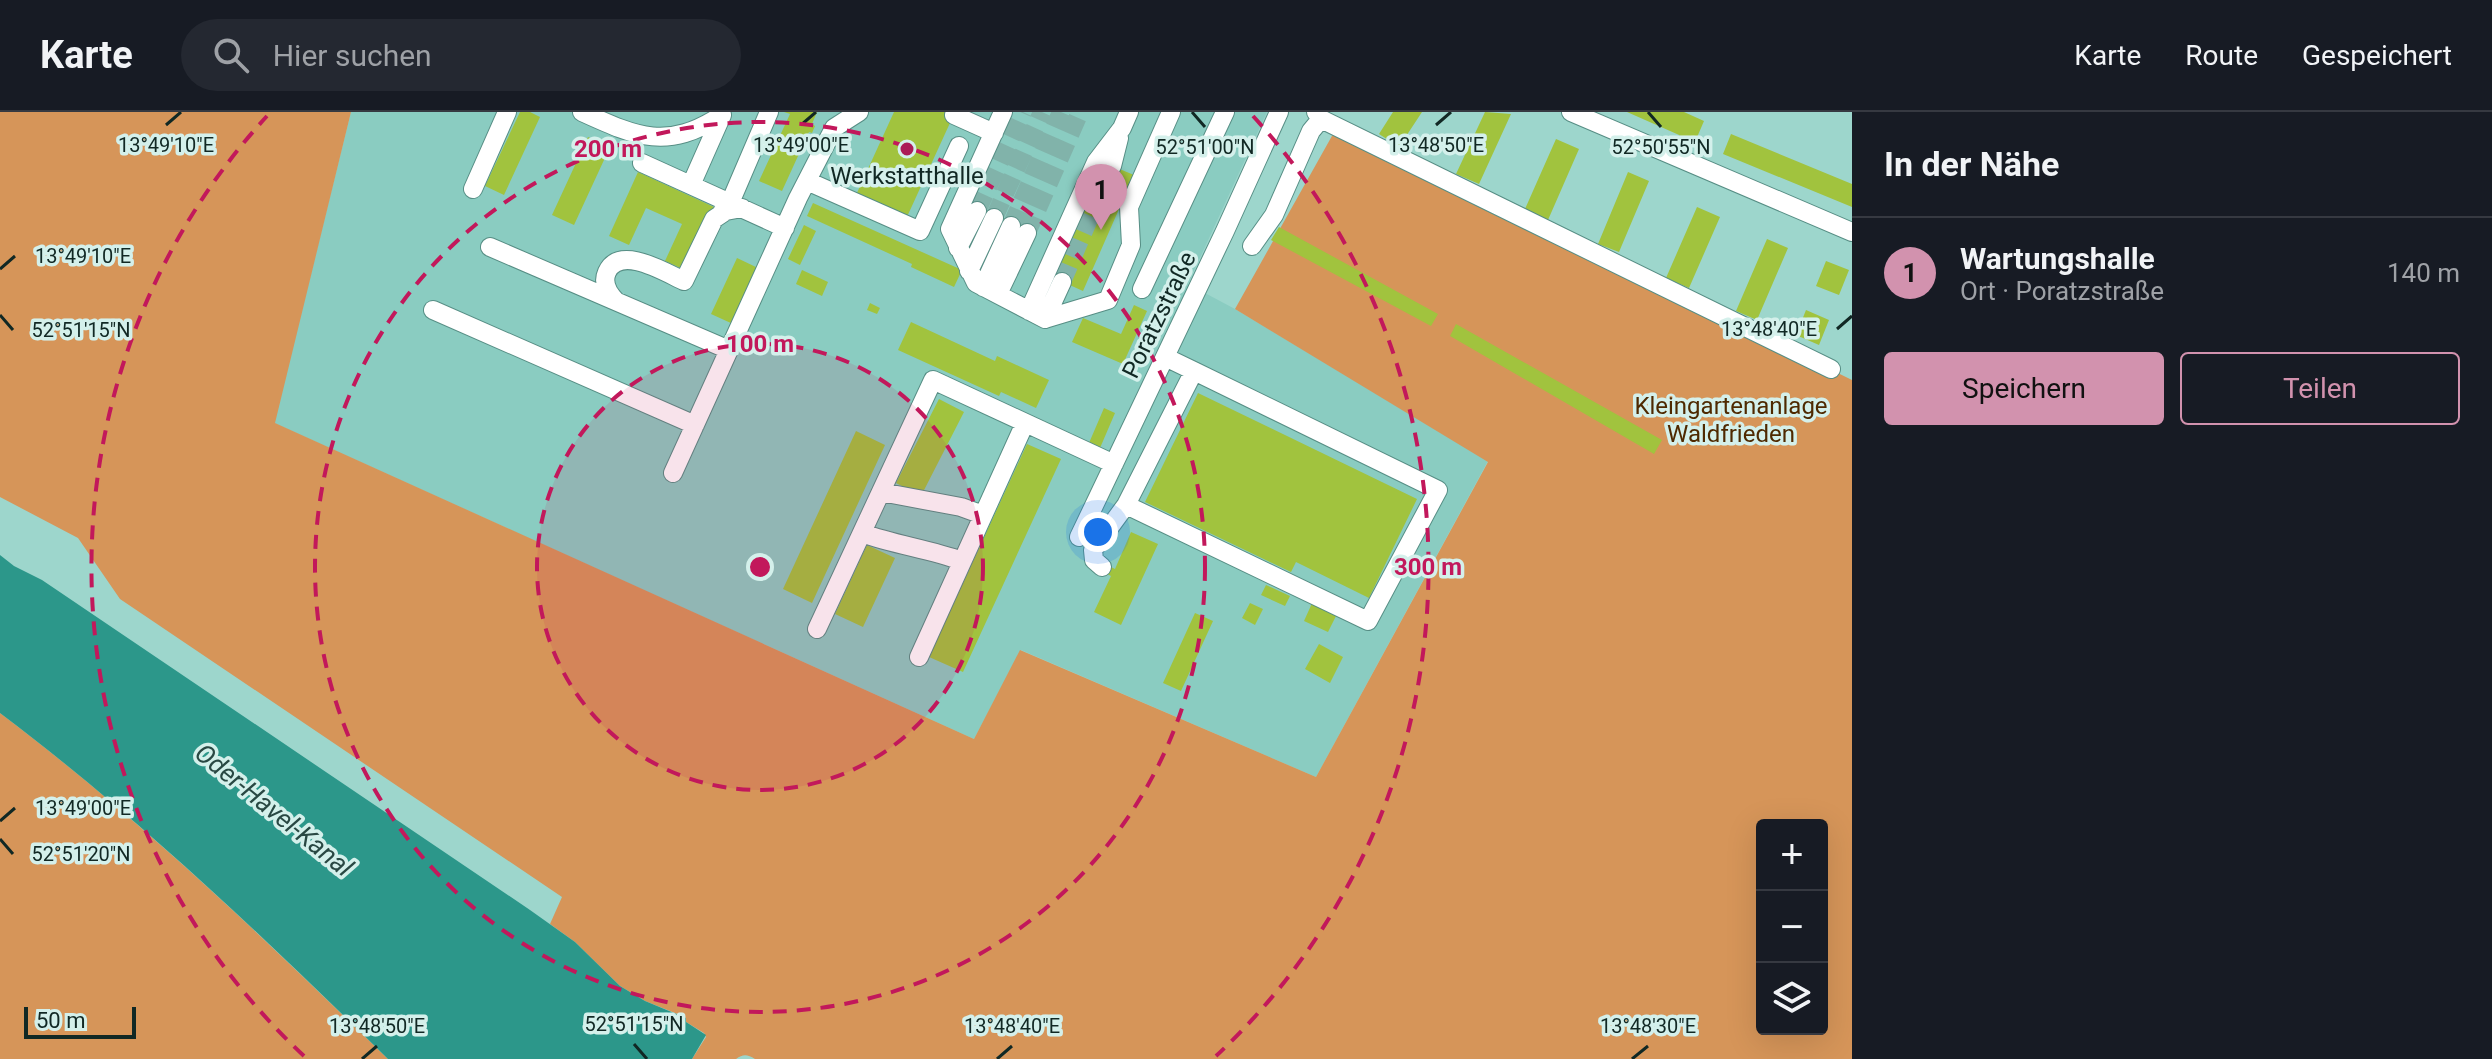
<!DOCTYPE html>
<html lang="de">
<meta charset="utf-8">
<style>
body{margin:0;font-family:Roboto,sans-serif;background:#242831;color:#f1f3f6}
.controls{position:absolute;right:24px;bottom:24px;display:grid;overflow:hidden;border-radius:8px;box-shadow:0 8px 32px #0002}
.controls button{width:72px;height:72px;display:grid;place-items:center;padding:0;border:0;border-bottom:2px solid #363941;background:#171b24;color:#f1f3f6;font:40px sans-serif}
.scale{position:absolute;left:24px;bottom:20px;width:112px;box-sizing:border-box;padding-left:8px;border:4px solid #112824;border-top:0;font-size:22px;line-height:28px;white-space:nowrap;color:#112824;-webkit-text-stroke:6px #d4f0eb;paint-order:stroke}
.you{position:absolute;left:1098px;top:420px;width:28px;height:28px;margin:-20px;border:6px solid #fff;border-radius:50%;background:#1a73e8;box-shadow:0 0 0 12px #1a73e833}
.badge{display:grid;place-items:center;width:52px;height:52px;border-radius:50%;background:#d292ae;color:#111;font-size:26px;font-weight:700}
.pin{position:absolute;translate:-50% -66px;filter:drop-shadow(0 2px 4px #0008)}
.pin::after{content:'';position:absolute;top:42px;width:28px;height:24px;background:inherit;clip-path:polygon(0 0,100% 0,50% 100%)}
.list{margin:0;padding:0;list-style:none}
h2{display:flex;justify-content:space-between;align-items:center;height:104px;margin:0;padding:0 32px;font-size:34px}
h2 small{font-size:26px;font-weight:400;color:#9ea1a6}
.list li{display:grid;grid-template-columns:52px 1fr auto;gap:24px;align-items:center;box-sizing:border-box;height:112px;padding:0 32px;border-top:2px solid #363941}
.list b{display:block;font-size:30px;white-space:nowrap}
.list p{margin:0;font-size:26px;white-space:nowrap;color:#9ea1a6}
.list em{font-size:26px;font-style:normal;color:#9ea1a6}
.actions{display:flex;gap:16px;padding:24px 32px}
.actions a{flex:1;padding:18px 0;border:2px solid #d292ae;border-radius:8px;text-align:center;font-size:28px;color:#d292ae}
.actions .main{background:#d292ae;color:#111}
.icon{flex:none;width:44px;height:44px;fill:none;stroke:currentColor;stroke-width:2;stroke-linecap:round;stroke-linejoin:round}
.map{position:relative;flex:none;width:1852px;height:947px;overflow:hidden}
header{display:flex;align-items:center;gap:48px;box-sizing:border-box;height:112px;padding:0 40px;background:#171b24;border-bottom:2px solid #363941}
header strong{font-size:38px}
nav{display:flex;gap:44px;margin-inline-start:auto;font-size:28px}
.search{width:560px;height:72px;background:#242831;display:flex;align-items:center;gap:20px;box-sizing:border-box;padding:0 28px;border-radius:44px;color:#9ea1a6;font-size:30px}
main{display:flex}
aside{flex:1;background:#171b24}
.map>svg:first-child{display:block}
</style>
<header>
<strong>Karte</strong>
<div class="search"><svg class="icon" aria-label="search" viewBox="0 0 24 24"><circle cx="10" cy="10" r="6"/><path d="M15 15l6 6"/></svg>Hier suchen</div>
<nav><a>Karte</a><a>Route</a><a>Gespeichert</a></nav>
</header>
<main>
<div class="map">
<svg width="1852" height="947" viewBox="0 0 1852 947">
<rect width="100%" height="100%" fill="#9dd6cc"/>
<path fill="#8accc1" d="M351 0H1267L1188 172 1235 197 1488 349 1316 665 1021 538 974 627 274 311Z"/>
<path fill="#d69559" fill-rule="evenodd" d="M0 0H351L275 311 974 627 1020 538 1316 665 1488 350 1235 197 1337 15 1852 268V947H755C747 942 743 942 736 947H692L706 925 704 921 686 910 685 905 645 889 620 874 575 830 550 812 562 785 120 487 78 426 0 385ZM1762 713H1822V917H1762Z
M0 601C138 705 264 826 388 947H0Z"/>
<path fill="#2c978a" d="M0 443 14 454 42 468 530 798 575 830 620 874 645 889 686 906V910L706 923 692 947H388C265 826 138 705 0 601Z"/>
<path fill="#a1c33e" d="M520 0H530L540 5 504 83 485 74Z
M784 0H817L812 12 815 14 812 21 809 20 782 79 759 69 790 2Z
M894 0H955L906 107 856 83Z
M1393 0H1422L1399 35 1379 22Z
M1485 0 1511 2 1479 72 1456 62Z
M1627 0H1684L1704 9 1695 30Z
M1731 22 1852 72V95L1723 42Z
M588 25 610 35 574 113 552 103Z
M1556 27 1579 37 1548 108 1525 97Z
M1105 51 1134 63 1083 179 1054 166Z
M638 60 714 95 685 158 665 149 682 112 646 96 629 133 609 124Z
M1628 60 1649 69 1619 140 1598 132Z
M813 91 962 158 954 175 911 155 912 152 807 104Z
M1697 95 1720 105 1689 176 1666 166Z
M804 113 816 119 800 153 788 147Z
M1279 115 1438 202 1431 214 1271 128Z
M1767 127 1788 136 1757 208 1736 199Z
M737 146 758 156 733 212 711 202Z
M1826 149 1849 158 1839 183 1816 174Z
M802 158 828 170 822 184 796 172Z
M870 191 880 196 877 202 867 198Z
M1134 193 1147 199 1123 252 1072 230 1083 206 1121 222Z
M1806 198 1829 208 1819 233 1796 223Z
M911 210 995 249 997 244 1049 268 1036 296 1001 280 999 284 898 238Z
M1456 212 1662 328 1654 342 1450 224Z
M1198 281 1417 387 1369 486 1296 450 1291 460 1145 390Z
M939 287 964 300 921 384 896 371Z
M1104 296 1115 301 1100 336 1089 331Z
M856 319 885 333 812 491 783 477Z
M1027 332 1061 347 963 560 929 545Z
M1131 420 1158 432 1121 513 1094 500 1111 464 1107 462 1111 455 1115 457Z
M867 433 895 446 863 515 835 502Z
M1266 473 1290 484 1285 494 1261 483Z
M1313 489 1338 500 1328 520 1304 509Z
M1250 491 1263 497 1255 513 1242 506Z
M1195 501 1213 509 1181 579 1163 571Z
M1319 532 1343 545 1330 571 1305 557Z"/>
<g fill="none" stroke-linecap="round" stroke-linejoin="round">
<path stroke="#81b3aa" stroke-width="18" stroke-dasharray="18 9" stroke-linecap="butt" d="M977 99 1023 0
M994 106 1042 0
M1011 114 1061 0
M1027 121 1080 0
M1062 170 1112 54"/>
<defs>
<path id="minor" d="M582 0C637 25 667 39 722 3
M1003 0 950 117 976 171 1045 207 1108 188 1131 133 1129 95 1171 0
M1316 0 1321 7 1831 257
M1571 0 1852 120
M954 3 994 21
M642 51 785 116
M1112 54 1119 26
M807 69 920 119 959 34
M691 73 722 3
M473 77 507 0
M723 98 730 91 769 0
M1252 134 1274 103 1311 19 1321 7
M490 135 729 238
M958 136 977 99
M969 159 994 106
M983 175 1011 114
M1142 177 1225 0
M998 182 1027 121
M616 189C608 181 602 171 607 160 620 132 666 161 684 169L714 107 726 99 742 96
M433 198 695 313
M1029 199 1096 50 1122 16 1129 0
M1045 207 1062 170
M1165 245 1194 259 1438 378 1368 509 1126 393 1194 259
M673 361 798 86 834 16 859 0
M881 380 961 395 983 403
M862 421C895 433 929 437 962 449
M1079 425 1225 119 1279 0
M1102 455 1094 448 1093 438 1126 393
M817 517 933 268 1114 352
M919 545 1025 311"/>
</defs>
<use href="#minor" stroke="#578e85" stroke-width="20"/>
<use href="#minor" stroke="#fff" stroke-width="18"/>
</g>
<path fill="none" stroke="#112824" stroke-width="3" d="M1192 0 1205 15M1648 0 1661 15M166 13 181 0M801 13 816 0M1436 13 1451 0M0 157 15 144M0 203 13 218M1837 217 1852 204M0 709 15 696M0 727 13 742M634 932 647 947M362 947 377 934M997 947 1012 934M1632 947 1648 934"/>
<circle cx="760" cy="455" r="223" fill="#c2185b" fill-opacity=".12"/>
<g fill="none" stroke="#c2185b" stroke-width="4" stroke-dasharray="14 10">
<circle cx="760" cy="455" r="223"/>
<circle cx="760" cy="455" r="445"/>
<path d="M304 944A668 668 0 0 1 267 4M1253 4A668 668 0 0 1 1216 944"/>
</g>
<circle fill="#ab1c57" stroke="#d4f0eb" stroke-width="3" cx="907" cy="37" r="8"/>
<g text-anchor="middle" stroke-width="7" stroke-linejoin="round" paint-order="stroke">
<g font-size="24" fill="#112824" stroke="#d4f0eb">
<text x="907" y="72">Werkstatthalle</text>
</g>
<g font-size="24" fill="#112824" stroke="#d4f0eb">
<text transform="translate(1159 203) rotate(-64)" y="8">Poratzstraße</text>
</g>
<g font-size="24" fill="#4e2900" stroke="#d4f0eb">
<text x="1731" y="302">Kleingartenanlage<tspan x="1731" dy="28">Waldfrieden</tspan></text>
</g>
<g font-size="26" font-style="italic" fill="#294843" stroke="#d4f0eb">
<text transform="translate(274 698) rotate(39)" y="9">Oder-Havel-Kanal</text>
</g>
</g>
<g font-size="20" text-anchor="middle" fill="#112824" stroke="#d4f0eb" stroke-width="7" stroke-linejoin="round" paint-order="stroke">
<text x="166" y="40">13°49'10"E</text>
<text x="801" y="40">13°49'00"E</text>
<text x="1436" y="40">13°48'50"E</text>
<text x="1205" y="42">52°51'00"N</text>
<text x="1661" y="42">52°50'55"N</text>
<text x="83" y="151">13°49'10"E</text>
<text x="1769" y="224">13°48'40"E</text>
<text x="81" y="225">52°51'15"N</text>
<text x="83" y="703">13°49'00"E</text>
<text x="81" y="749">52°51'20"N</text>
<text x="634" y="919">52°51'15"N</text>
<text x="377" y="921">13°48'50"E</text>
<text x="1012" y="921">13°48'40"E</text>
<text x="1648" y="921">13°48'30"E</text>
</g>
<circle cx="760" cy="455" r="12" fill="#c2185b" stroke="#d4f0eb" stroke-width="4"/>
<g font-size="24" text-anchor="middle" font-weight="bold" fill="#c2185b" stroke="#d4f0eb" stroke-width="7" stroke-linejoin="round" paint-order="stroke">
<text x="608" y="45">200 m</text>
<text x="760" y="240">100 m</text>
<text x="1428" y="463">300 m</text>
</g>
</svg>
<div class="controls">
<button>+</button>
<button>−</button>
<button><svg class="icon" aria-label="layers" viewBox="0 0 24 24"><path d="M12 4l9 5-9 5-9-5zM3 14l9 5 9-5"/></svg></button>
</div>
<div class="scale">50 m</div>
<div class="you"></div>
<div class="pin badge" style="left:1101px;top:118px">1</div>
</div>
<aside>
<h2>In der Nähe<small></small></h2>
<ul class="list">
<li><span class="badge">1</span><div><b>Wartungshalle</b><p>Ort · Poratzstraße</p></div><em>140 m</em></li>
</ul>
<div class="actions"><a class="main">Speichern</a><a>Teilen</a></div>
</aside>
</main>
